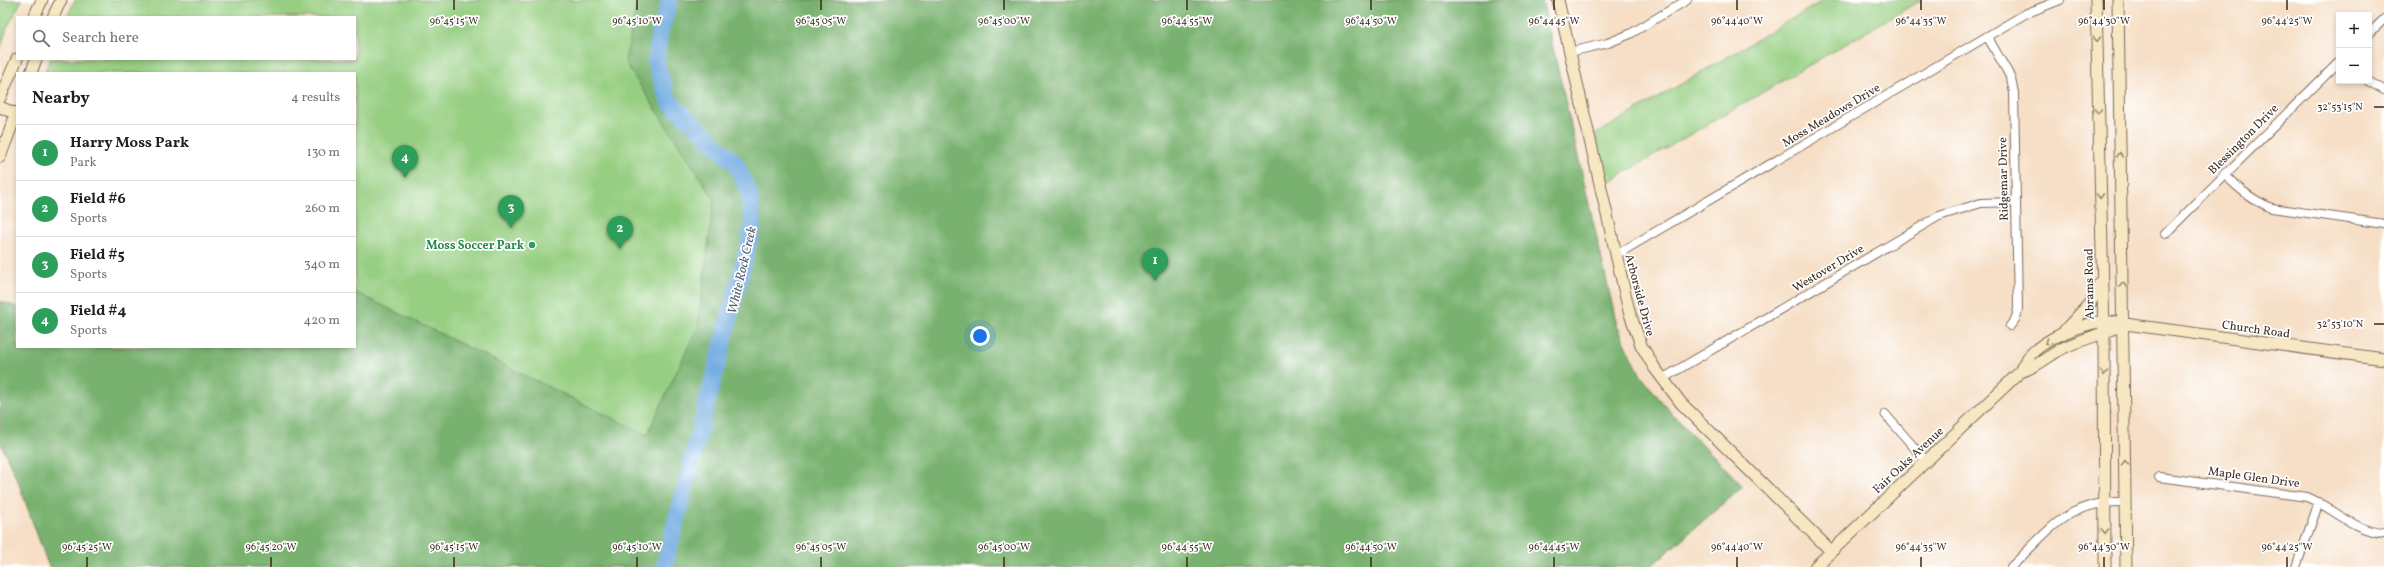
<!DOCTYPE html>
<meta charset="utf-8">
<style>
body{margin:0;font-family:Vollkorn,serif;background:#f6f6f6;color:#202124}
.controls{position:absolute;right:12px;top:12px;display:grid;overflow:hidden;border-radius:0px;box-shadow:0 2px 6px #0003}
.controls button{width:36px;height:36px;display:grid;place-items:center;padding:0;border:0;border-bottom:1px solid #e0e0e0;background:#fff;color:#202124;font:20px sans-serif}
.you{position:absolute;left:980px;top:336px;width:14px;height:14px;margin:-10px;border:3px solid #fff;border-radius:50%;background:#1a73e8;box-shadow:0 0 0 6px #1a73e833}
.badge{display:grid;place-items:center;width:26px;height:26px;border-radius:50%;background:#b5179e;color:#fff;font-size:13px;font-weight:700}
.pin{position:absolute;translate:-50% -33px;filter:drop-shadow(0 1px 2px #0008)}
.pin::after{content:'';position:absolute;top:21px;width:14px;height:12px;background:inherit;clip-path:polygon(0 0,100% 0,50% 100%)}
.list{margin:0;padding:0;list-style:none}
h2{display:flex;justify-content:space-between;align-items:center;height:52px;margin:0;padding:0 16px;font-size:17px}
h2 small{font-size:13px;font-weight:400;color:#757577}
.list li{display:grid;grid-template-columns:26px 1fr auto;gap:12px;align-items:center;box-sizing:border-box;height:56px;padding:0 16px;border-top:1px solid #e0e0e0}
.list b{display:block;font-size:15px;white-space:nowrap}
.list p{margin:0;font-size:13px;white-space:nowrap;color:#757577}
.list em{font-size:13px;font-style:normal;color:#757577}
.icon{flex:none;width:22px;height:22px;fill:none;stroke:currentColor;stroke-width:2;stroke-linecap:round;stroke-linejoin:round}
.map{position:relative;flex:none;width:2384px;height:567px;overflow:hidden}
.search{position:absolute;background:#fff;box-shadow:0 2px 6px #0003;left:16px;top:16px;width:340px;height:44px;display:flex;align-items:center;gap:10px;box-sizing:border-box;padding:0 14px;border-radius:0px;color:#757577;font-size:15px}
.panel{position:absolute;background:#fff;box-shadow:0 2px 6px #0003;left:16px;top:72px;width:340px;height:276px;border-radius:0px}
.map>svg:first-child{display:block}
</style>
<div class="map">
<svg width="2384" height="567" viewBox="0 0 2384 567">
<rect width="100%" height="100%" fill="#fff"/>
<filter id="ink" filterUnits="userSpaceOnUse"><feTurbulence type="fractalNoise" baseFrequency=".025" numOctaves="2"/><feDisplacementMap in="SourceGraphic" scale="8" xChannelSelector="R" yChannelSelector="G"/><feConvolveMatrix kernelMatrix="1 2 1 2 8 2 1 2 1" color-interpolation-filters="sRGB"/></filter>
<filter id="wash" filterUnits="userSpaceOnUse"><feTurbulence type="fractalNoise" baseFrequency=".012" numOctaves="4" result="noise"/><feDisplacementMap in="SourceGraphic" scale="16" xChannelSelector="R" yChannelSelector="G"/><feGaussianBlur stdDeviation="0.9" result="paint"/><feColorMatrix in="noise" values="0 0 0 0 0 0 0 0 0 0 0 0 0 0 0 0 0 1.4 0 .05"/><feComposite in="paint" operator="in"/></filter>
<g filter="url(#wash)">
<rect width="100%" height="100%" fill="#f6dfc6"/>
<path fill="#97cf82" stroke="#697c50" d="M0 0H22L7 28 0 50Z
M75 0H1542L1617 326 1641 376 1671 413 1743 486 1650 567H49L19 484 0 441V301L17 307V347H355V73H44L50 59H355V17H67Z
M1824 0H1921L1607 183 1596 134Z"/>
<path fill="#79b270" stroke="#5a6e47" d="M637 0H1542L1617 326 1641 376 1671 413 1743 486 1650 567H49L19 484 0 441V301L17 307V347H355V292L647 435 698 326 714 199 625 62Z"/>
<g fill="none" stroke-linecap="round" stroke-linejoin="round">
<path stroke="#71abe1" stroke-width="17" d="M664 567 753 227 749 193 736 164 669 101 656 64 659 35 670 0"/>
</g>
</g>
<g filter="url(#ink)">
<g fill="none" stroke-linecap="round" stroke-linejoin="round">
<defs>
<path id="street" d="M2369 34 2384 19
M1987 36 2011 78 2014 93 2018 308 2016 318 2010 326
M1570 52 1608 43 1630 34 1687 0
M2368 81 2384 90
M2224 174C2239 189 2252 200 2272 208L2384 224
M2165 234 2339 62
M1616 255 2025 14 2060 0
M1662 379 1939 216 1981 203 2015 202
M1885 414 1926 461
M2159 477 2307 497C2334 508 2353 531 2384 533
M2011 567C2050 530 2067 500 2126 502
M2296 567 2319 502"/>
<path id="secondary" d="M1558 0 1629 311 1641 345 1654 367 1681 403 1831 551
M2096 0 2104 334 2105 567
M2118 0 2126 567
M34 17 42 0
M53 17 61 0
M31 73 36 59
M0 98 17 59
M0 107 16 114
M0 157 17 112
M2065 330 2091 302 2100 282
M2020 372C2036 368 2048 356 2063 348 2083 339 2104 334 2124 324
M1815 567 2020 372C2029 343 2075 326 2103 321L2384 359"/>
</defs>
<use href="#street" stroke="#7c6959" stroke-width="10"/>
<use href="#secondary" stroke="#7c6959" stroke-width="13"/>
<use href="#street" stroke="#fff" stroke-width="8"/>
<use href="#secondary" stroke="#f7e8c3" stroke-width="11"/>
</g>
<defs><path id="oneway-chevron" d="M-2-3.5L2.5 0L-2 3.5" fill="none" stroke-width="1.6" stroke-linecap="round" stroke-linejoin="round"/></defs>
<g stroke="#998970">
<use href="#oneway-chevron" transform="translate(2097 39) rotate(89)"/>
<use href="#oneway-chevron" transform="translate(2098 111) rotate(89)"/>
<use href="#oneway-chevron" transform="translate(2120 155) rotate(-91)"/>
<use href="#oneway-chevron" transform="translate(2100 196) rotate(89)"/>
<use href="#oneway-chevron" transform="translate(2123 285) rotate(-91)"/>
<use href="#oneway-chevron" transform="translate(2048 342) rotate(145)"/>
<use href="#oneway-chevron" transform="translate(2104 373) rotate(90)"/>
<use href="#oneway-chevron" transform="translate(2125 463) rotate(-91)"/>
<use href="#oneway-chevron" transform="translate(2105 531) rotate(90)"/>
</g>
</g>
<path fill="none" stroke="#3b2a1e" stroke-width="1.5" d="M454 0V10M637 0V10M821 0V10M1004 0V10M1187 0V10M1371 0V10M1554 0V10M1737 0V10M1921 0V10M2104 0V10M2287 0V10M2374 107H2384M2374 324H2384M87 557V567M271 557V567M454 557V567M637 557V567M821 557V567M1004 557V567M1187 557V567M1371 557V567M1554 557V567M1737 557V567M1921 557V567M2104 557V567M2287 557V567"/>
<circle fill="#2e9e5b" stroke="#fff" stroke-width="1.5" cx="532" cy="245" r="4"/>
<g text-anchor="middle" stroke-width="3.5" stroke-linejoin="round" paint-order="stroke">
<g font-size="12" fill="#3b2a1e" stroke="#fff">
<text transform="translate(1831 115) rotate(-31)" y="4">Moss Meadows Drive</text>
<text transform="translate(2243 139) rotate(-45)" y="4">Blessington Drive</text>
<text transform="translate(2003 179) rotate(-91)" y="4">Ridgemar Drive</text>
<text transform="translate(1828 268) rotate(-31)" y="4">Westover Drive</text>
<text transform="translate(2089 284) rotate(-91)" y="4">Abrams Road</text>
<text transform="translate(1640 295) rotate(75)" y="4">Arborside Drive</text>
<text transform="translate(2256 329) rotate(8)" y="4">Church Road</text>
<text transform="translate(1908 460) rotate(-43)" y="4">Fair Oaks Avenue</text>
<text transform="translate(2254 477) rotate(8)" y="4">Maple Glen Drive</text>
</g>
<g font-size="12" font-weight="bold" fill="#27864d" stroke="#fff" text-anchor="end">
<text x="524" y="249">Moss Soccer Park</text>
</g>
<g font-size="13" font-style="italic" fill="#515e6c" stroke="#fff">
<text transform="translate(741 270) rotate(-77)" y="5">White Rock Creek</text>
</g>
</g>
<g font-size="10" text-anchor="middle" fill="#3b2a1e" stroke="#fff" stroke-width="3.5" stroke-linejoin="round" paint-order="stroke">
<text x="454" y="24">96°45'15"W</text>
<text x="637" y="24">96°45'10"W</text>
<text x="821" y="24">96°45'05"W</text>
<text x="1004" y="24">96°45'00"W</text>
<text x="1187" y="24">96°44'55"W</text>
<text x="1371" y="24">96°44'50"W</text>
<text x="1554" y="24">96°44'45"W</text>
<text x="1737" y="24">96°44'40"W</text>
<text x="1921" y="24">96°44'35"W</text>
<text x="2104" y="24">96°44'30"W</text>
<text x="2287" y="24">96°44'25"W</text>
<text x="2340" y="110">32°53'15"N</text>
<text x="2340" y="327">32°53'10"N</text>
<text x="87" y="550">96°45'25"W</text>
<text x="271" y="550">96°45'20"W</text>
<text x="454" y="550">96°45'15"W</text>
<text x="637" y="550">96°45'10"W</text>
<text x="821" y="550">96°45'05"W</text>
<text x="1004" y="550">96°45'00"W</text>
<text x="1187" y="550">96°44'55"W</text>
<text x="1371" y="550">96°44'50"W</text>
<text x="1554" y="550">96°44'45"W</text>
<text x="1737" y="550">96°44'40"W</text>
<text x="1921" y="550">96°44'35"W</text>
<text x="2104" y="550">96°44'30"W</text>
<text x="2287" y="550">96°44'25"W</text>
</g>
</svg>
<div class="controls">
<button>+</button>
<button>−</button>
</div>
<div class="you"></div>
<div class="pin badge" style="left:1155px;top:281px;background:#2e9e5b">1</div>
<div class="pin badge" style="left:620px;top:249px;background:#2e9e5b">2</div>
<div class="pin badge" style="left:511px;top:228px;background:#2e9e5b">3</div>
<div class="pin badge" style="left:405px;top:178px;background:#2e9e5b">4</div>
<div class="search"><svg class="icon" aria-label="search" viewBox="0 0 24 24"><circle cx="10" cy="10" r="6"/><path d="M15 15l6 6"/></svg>Search here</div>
<section class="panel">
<h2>Nearby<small>4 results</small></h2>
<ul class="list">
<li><span class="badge" style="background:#2e9e5b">1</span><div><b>Harry Moss Park</b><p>Park</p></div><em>130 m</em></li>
<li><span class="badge" style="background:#2e9e5b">2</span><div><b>Field #6</b><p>Sports</p></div><em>260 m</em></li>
<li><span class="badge" style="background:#2e9e5b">3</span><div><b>Field #5</b><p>Sports</p></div><em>340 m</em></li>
<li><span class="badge" style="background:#2e9e5b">4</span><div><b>Field #4</b><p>Sports</p></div><em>420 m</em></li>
</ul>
</section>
</div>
